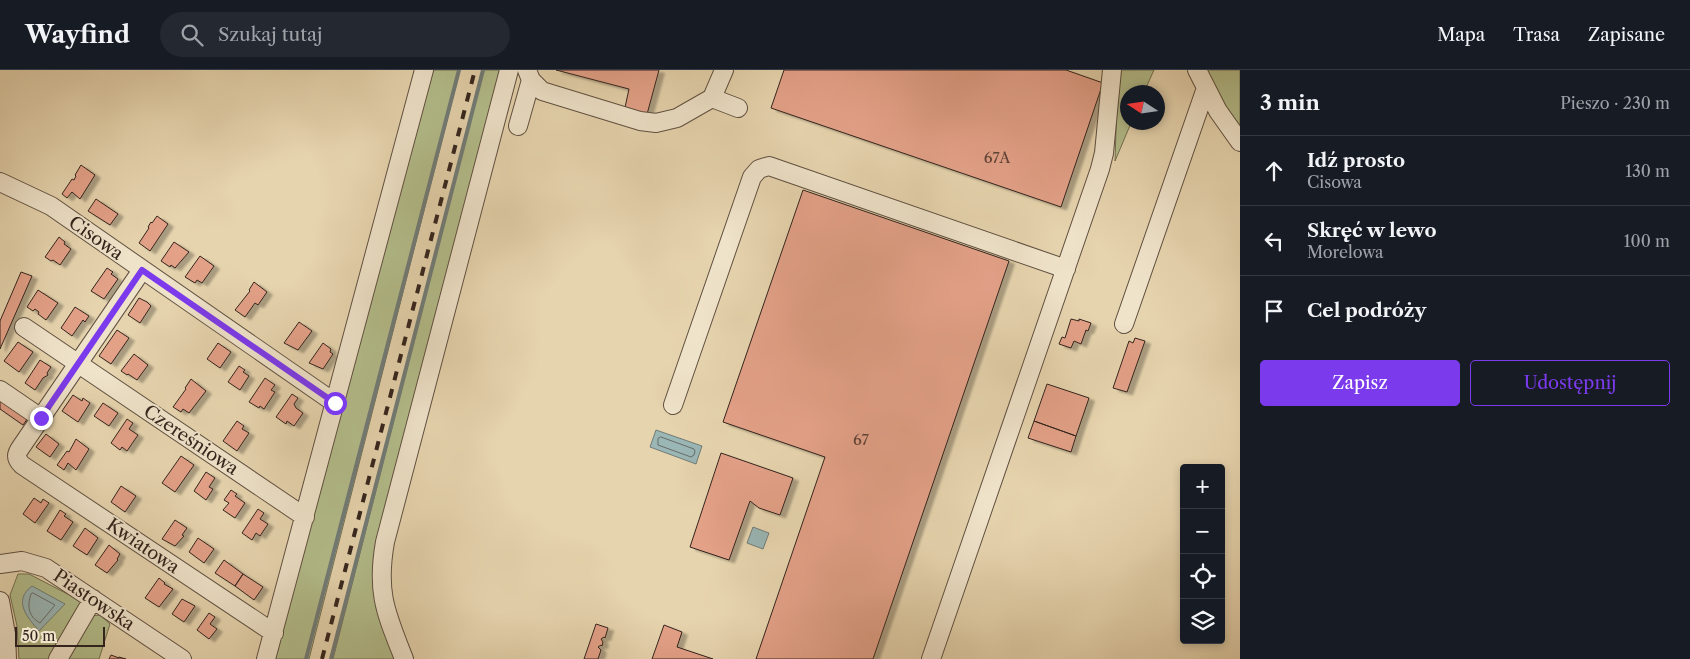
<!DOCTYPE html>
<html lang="pl">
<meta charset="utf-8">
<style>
body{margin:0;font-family:"Libre Caslon Text",serif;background:#242831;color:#f1f3f6}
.controls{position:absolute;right:15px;bottom:15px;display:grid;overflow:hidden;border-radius:5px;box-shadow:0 2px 8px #0003}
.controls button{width:45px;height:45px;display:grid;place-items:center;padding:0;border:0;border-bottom:1px solid #363941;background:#171b24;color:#f1f3f6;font:25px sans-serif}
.compass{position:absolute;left:1120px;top:15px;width:45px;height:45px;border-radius:50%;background:#171b24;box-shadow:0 2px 8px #0003;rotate:282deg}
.scale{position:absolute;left:15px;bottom:12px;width:90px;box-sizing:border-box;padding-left:5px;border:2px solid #34241d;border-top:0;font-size:14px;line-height:18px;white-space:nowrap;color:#34241d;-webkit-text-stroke:4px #efe3ca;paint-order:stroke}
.stop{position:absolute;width:15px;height:15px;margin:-11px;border:4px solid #7c3aed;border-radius:50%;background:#fff}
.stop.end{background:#7c3aed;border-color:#fff;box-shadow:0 1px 5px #0008}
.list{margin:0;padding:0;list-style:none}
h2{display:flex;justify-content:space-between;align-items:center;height:65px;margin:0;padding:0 20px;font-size:21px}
h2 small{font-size:16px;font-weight:400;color:#9ea1a6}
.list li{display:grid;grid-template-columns:32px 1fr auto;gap:15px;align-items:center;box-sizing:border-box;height:70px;padding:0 20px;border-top:1px solid #363941}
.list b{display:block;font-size:19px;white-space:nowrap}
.list p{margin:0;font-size:16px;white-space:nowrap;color:#9ea1a6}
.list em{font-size:16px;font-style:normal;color:#9ea1a6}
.actions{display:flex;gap:10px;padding:15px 20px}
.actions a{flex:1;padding:11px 0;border:1px solid #7c3aed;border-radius:5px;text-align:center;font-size:18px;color:#7c3aed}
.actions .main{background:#7c3aed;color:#fff}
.icon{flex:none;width:28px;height:28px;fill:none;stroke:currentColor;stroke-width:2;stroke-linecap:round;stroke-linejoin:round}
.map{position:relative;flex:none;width:1240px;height:589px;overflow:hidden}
header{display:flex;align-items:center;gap:30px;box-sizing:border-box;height:70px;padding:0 25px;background:#171b24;border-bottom:1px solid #363941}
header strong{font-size:24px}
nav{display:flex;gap:28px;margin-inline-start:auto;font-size:18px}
.search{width:350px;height:45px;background:#242831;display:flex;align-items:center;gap:12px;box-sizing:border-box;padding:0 18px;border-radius:28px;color:#9ea1a6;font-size:19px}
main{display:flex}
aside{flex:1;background:#171b24}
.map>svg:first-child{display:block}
</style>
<header>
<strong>Wayfind</strong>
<div class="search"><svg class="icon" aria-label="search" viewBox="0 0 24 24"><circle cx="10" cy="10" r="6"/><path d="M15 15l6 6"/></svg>Szukaj tutaj</div>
<nav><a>Mapa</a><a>Trasa</a><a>Zapisane</a></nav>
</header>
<main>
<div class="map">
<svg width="1240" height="589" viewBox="0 0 1240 589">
<defs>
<filter id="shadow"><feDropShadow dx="5.5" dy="3" stdDeviation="1" flood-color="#0004"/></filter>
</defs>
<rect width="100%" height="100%" fill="#e6d4ae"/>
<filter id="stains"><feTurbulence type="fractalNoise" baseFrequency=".004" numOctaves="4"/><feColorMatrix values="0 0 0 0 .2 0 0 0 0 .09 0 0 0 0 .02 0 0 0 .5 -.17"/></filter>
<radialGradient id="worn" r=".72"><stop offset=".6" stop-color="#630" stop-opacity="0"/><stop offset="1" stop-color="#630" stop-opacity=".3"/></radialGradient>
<path fill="#b3bd8b" stroke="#747054" d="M429 0H460L309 589H274Z
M483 0H503L374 496V524L398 589H333Z
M1118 0H1154L1144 22H1128V52L1131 53 1115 91Z
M1204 0H1240V64Z
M18 504H29L81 531V539L53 589H19L17 556 10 525Z
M100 545 110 554 99 589H62L91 546Z"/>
<path fill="#9ab6b5" stroke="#717c78" d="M656 360 702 376 696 394 650 377Z
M753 457 769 463 763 479 747 473Z
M32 516 65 534 39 561C28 548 12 531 32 516Z"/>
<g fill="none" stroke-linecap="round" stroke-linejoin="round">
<path stroke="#676d69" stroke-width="1" d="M661 367 694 379 695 381 694 385 691 387 658 375V369Z
M33 523 55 535 40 553C28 546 27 536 31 524Z"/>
<path stroke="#717c78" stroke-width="4" d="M306 589 459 0
M331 589 483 0"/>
</g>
<path fill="#e3a188" stroke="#34241d" filter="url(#shadow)" d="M556 0H659L646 48 624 42 629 19Z
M784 0H1066L1103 13 1061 137 771 38Z
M81 95 95 105 80 129 72 122 67 128 62 124 72 109 74 110 76 106 75 105Z
M803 120 1009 191 873 589H756L825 387 723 352Z
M96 129 118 144 110 155 88 141Z
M157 146 168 154 150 181 139 173 149 158 148 157 151 152 152 153Z
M59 167 65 172 64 174 71 179 60 195 53 190 51 191 45 187Z
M174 172 189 182 175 198 171 195 170 197 161 191Z
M200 186 214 196 202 213 197 210 195 213 185 207Z
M107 198 113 202 111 204 118 209 104 229 91 221Z
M21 202 32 206 0 279V251Z
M254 212 267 222 258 235 255 233 245 247 235 240 250 221 249 220Z
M38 220 58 233 46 250 38 244 39 242 35 239 33 241 27 237Z
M139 228 147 232 151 236 140 253 128 245Z
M75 237 89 246 85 252 83 250 72 266 61 258Z
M1071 249 1079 251V249L1091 253 1088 261 1086 260 1081 274 1074 271 1071 278 1059 274 1062 267 1065 268Z
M299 252 312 261 298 280 284 273Z
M117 260 129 268 111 294 99 286Z
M1135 268 1145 271 1127 322 1113 318 1129 271 1133 273Z
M18 272 33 282 19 302 4 291Z
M218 273 231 282 220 298 207 289Z
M323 273 331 279 330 282 333 284 323 299 309 293Z
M134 284 148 295 137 310 128 304 127 305 121 301Z
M40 290 51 297 47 303 48 305 43 308 35 320 25 313Z
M239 296 245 300 243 302 249 306 240 320 228 312Z
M265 308 275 315 271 320 275 322 264 339 260 336 259 338 249 332Z
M191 309 206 321 189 343 183 339 181 342 173 337 186 319 185 318Z
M1047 314 1089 328 1076 366 1034 351Z
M292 324 298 328 294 334 296 338 303 343 294 356 287 351 286 354 276 347Z
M73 325 82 331 83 328 90 333 78 352 62 341Z
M0 329 28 348 23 355 0 339Z
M103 333 118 343 109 356 94 346Z
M127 349 133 353 129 359 138 365 127 381 122 377 120 380 111 373Z
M237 351 244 356 242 359 249 363 237 381 223 371Z
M1034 351 1076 366 1071 382 1028 368Z
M46 364 59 374 50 387 36 377Z
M76 369 89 379 76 400 68 393 64 400 57 395 67 381 69 382Z
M721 383 793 408 780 445 759 438 750 431 729 490 690 477Z
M181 386 194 395 175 422 162 413Z
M206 402 215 408 209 417 213 419 206 430 194 421Z
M121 416 136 426 125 442 111 432Z
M231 420 237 424 235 426 245 433 235 448 223 440 229 433 224 430Z
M34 428 41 433 43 429 49 433 35 453 23 444Z
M258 439 264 443 260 449 268 454 260 466 256 463 252 470 242 463Z
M60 440 66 444 64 446 73 452 61 470 47 461Z
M175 450 187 458 182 465 184 466 175 476 162 469Z
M85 458 98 468 87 485 73 476Z
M198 468 214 479 204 493 189 482Z
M109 475 120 484 117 489 118 490 107 503 95 495Z
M224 490 243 504 235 516 215 503Z
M243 504 263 517 254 530 235 516Z
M159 508 165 513 164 514 173 519 159 537 145 528Z
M182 529 195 536 184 552 172 544Z
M209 543 215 547 210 554 217 559 209 569 197 560Z
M596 554 608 558 605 568 604 567 601 569 603 572 602 576 601 575 598 577 601 580 598 589H584Z
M664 555 682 562 677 577 713 589H652Z
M111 585 119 588V587L126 589H109Z"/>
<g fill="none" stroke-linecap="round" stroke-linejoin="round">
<defs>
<path id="minor" d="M527 0 531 10 542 21 640 51 656 53 677 48 712 28 724 0
M1197 0 1218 41 1240 72
M712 28 738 38
M518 56 531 10
M0 112 51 136 335 333
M142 200 21 377C16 384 15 388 22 395L274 563
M1124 254 1206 18
M24 257 305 447
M0 320 41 348
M673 335 752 107 759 99 769 96 1066 199
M0 494 22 491 46 498 182 589
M0 531 6 564 7 589
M58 589 93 529
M266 589 424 0
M404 589C386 543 376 523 385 472L509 0
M931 589 1100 99 1104 83 1112 0"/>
</defs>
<use href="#minor" stroke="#605041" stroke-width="20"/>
<use href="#minor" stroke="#efe3ca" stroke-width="18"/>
<path stroke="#34241d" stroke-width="4" stroke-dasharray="9 9" stroke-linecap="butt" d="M322 589 475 0"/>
</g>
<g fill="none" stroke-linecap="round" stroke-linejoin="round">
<path stroke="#7c3aed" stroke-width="6" d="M41 348 142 200 335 333"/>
</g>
<g text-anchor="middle" stroke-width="4" stroke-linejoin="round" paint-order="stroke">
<g font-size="15" fill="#604338">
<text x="997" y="93">67A</text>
<text x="861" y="375">67</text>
</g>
<g font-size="18" fill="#34241d" stroke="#efe3ca">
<text transform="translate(96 168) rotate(35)" y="6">Cisowa</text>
<text transform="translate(191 370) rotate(34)" y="6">Czereśniowa</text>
<text transform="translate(143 476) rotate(34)" y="6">Kwiatowa</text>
<text transform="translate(94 530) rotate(34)" y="6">Piastowska</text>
</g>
</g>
<rect width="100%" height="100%" filter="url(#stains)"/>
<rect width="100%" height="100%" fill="url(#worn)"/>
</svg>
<div class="controls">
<button>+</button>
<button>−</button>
<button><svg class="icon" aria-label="locate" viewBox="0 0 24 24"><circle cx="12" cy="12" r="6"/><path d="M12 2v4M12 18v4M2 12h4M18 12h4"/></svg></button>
<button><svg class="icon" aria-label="layers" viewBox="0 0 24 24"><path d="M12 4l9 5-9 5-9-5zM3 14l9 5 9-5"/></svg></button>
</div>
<svg class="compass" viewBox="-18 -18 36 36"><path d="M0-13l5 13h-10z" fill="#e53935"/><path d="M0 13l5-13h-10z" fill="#9ea1a6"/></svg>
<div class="scale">50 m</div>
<div class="stop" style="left:335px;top:333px"></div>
<div class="stop end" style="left:41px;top:348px"></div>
</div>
<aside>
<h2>3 min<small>Pieszo · 230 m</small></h2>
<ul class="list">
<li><svg class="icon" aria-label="ahead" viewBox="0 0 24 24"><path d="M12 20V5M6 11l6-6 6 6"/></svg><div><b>Idź prosto</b><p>Cisowa</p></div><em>130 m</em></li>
<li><svg class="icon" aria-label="left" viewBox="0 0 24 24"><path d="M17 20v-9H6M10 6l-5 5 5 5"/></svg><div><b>Skręć w lewo</b><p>Morelowa</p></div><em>100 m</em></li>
<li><svg class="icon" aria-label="arrive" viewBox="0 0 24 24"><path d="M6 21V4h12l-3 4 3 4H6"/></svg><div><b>Cel podróży</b></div></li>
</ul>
<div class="actions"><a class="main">Zapisz</a><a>Udostępnij</a></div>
</aside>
</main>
